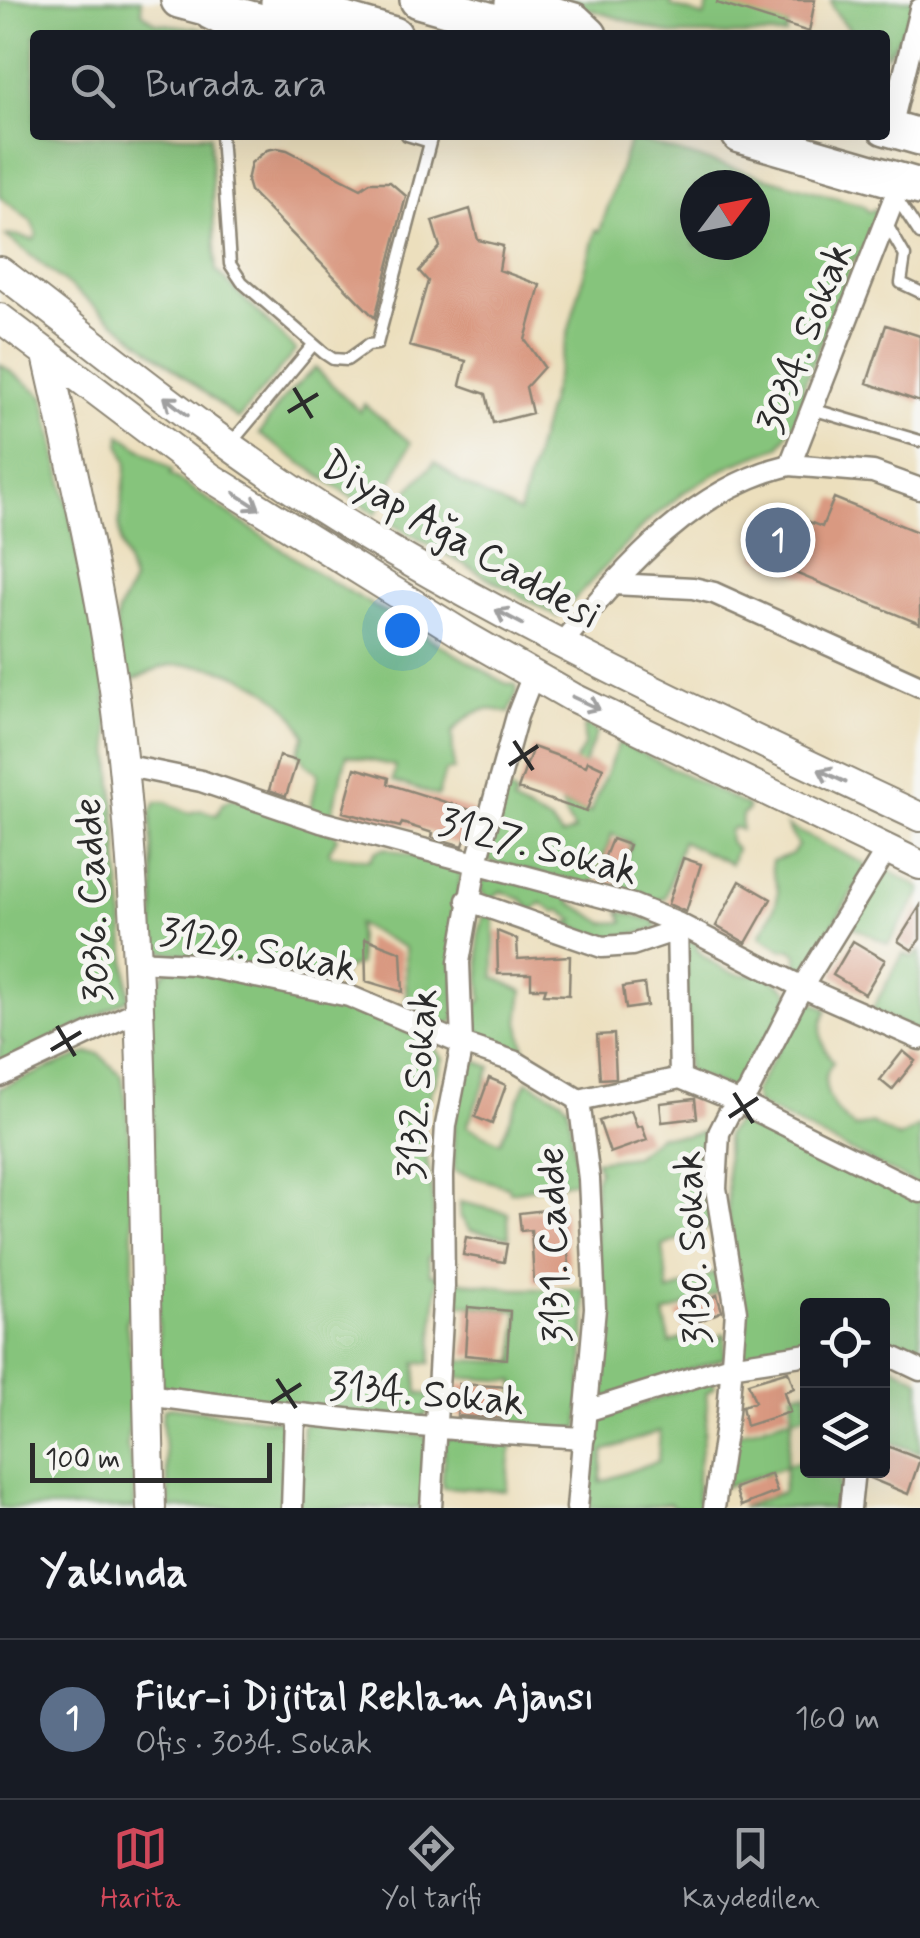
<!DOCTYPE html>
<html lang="tr">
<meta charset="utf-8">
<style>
body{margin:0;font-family:Mynerve,sans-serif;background:#20242c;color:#f1f3f6}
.controls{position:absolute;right:30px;bottom:30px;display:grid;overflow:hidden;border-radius:10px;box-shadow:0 10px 40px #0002}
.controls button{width:90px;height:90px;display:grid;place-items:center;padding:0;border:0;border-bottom:2px solid #363941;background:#171b24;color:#f1f3f6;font:50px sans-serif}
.compass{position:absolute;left:680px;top:170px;width:90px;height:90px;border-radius:50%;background:#171b24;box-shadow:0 10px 40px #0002;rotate:58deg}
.scale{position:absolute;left:30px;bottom:25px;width:242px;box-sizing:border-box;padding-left:10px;border:5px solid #2b2b2b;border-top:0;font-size:28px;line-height:35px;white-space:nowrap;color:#2b2b2b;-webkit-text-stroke:8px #f6f6f2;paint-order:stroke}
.you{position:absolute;left:402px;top:630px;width:35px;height:35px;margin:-25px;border:8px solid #fff;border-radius:50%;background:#1a73e8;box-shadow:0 0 0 15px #1a73e833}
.badge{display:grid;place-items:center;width:65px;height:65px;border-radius:50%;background:#d1495b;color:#fff;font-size:32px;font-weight:700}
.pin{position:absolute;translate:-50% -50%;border:5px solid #fff;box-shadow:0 2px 10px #0006}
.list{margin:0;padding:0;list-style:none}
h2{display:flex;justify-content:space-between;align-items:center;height:130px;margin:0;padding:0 40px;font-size:42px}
h2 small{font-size:32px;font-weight:400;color:#9ea1a6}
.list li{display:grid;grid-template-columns:65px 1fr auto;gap:30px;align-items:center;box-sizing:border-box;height:160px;padding:0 40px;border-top:2px solid #363941}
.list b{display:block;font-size:38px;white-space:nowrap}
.list p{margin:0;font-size:32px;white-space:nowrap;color:#9ea1a6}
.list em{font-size:32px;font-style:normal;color:#9ea1a6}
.icon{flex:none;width:55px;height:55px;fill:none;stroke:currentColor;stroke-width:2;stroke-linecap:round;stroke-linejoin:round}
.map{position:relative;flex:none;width:920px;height:1508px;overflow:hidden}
.search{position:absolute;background:#171b24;box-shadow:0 10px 40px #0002;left:30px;right:30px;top:30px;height:110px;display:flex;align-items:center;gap:25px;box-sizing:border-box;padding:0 35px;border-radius:10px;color:#9ea1a6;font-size:38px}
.sheet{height:290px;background:#171b24}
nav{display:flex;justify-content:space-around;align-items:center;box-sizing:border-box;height:140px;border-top:2px solid #363941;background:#171b24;font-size:28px;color:#9ea1a6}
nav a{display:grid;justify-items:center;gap:5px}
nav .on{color:#d1495b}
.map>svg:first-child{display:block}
</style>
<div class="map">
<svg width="920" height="1508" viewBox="0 0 920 1508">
<rect width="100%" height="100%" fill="#f6f6f2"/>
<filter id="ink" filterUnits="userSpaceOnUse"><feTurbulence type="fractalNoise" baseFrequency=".01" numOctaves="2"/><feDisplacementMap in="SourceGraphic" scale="20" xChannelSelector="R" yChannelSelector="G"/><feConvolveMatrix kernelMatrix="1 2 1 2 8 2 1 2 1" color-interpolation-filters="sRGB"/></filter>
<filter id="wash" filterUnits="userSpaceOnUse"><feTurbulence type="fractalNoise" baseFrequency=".0048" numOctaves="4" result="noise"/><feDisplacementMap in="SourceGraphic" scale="40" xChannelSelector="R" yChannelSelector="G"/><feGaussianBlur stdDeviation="2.25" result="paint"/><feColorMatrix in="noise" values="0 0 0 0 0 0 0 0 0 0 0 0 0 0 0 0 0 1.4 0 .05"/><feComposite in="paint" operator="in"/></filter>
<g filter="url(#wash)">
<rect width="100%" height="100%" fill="#ecdfbd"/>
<path fill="#86c47b" stroke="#587853" stroke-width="2.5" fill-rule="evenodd" d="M0 0H141L142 12 156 23 203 29V35H35V135H210L216 271 296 350 238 419 6 236 15 235 34 240 37 234 31 221 0 197Z
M559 0H672L671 6 704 17 710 0 790 18 786 35H673Z
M831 0H915C912 14 896 47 885 56V35H854L833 9Z
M636 140 862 205 869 212 874 209 880 219 865 260 855 257 802 390 812 395 779 447 733 464 684 492 645 524 558 617 392 524 409 490 435 462 461 483 519 513 596 230 600 231 629 142ZM695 185H755V245H695Z
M0 364 44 396 105 678 129 998 59 1037 0 1063V1045L3 1042 0 1038Z
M315 368 360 412 364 404 411 443 376 514 259 434 283 399Z
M121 435 172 470 170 474 314 571 505 683 516 685 517 693 509 713C485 704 469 712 452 733L454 770 445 771 438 796 393 781 395 766 347 755 331 816 310 813 318 773 306 764 298 752 305 735C283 687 219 658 167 666 151 668 142 681 124 680L116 625 118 612 133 582 121 544 119 524 127 462 120 445Z
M588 726 597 732 567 806 590 813 619 742 747 806 748 810 742 815 741 830 734 827 729 831 730 841 736 849 731 864 682 841 665 899H659V905L617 892 631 843 612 834 592 887 488 861 485 854 506 787 516 796 513 803 550 822 562 836 575 831 566 817 561 801 569 772 584 747V727Z
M232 798 333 832 337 838 329 851 331 855 370 860 376 851 386 848 455 869 461 874 453 938 457 942 455 1020 449 1025 407 1007 405 948 357 924 359 964 344 970 341 979 332 983 318 977H296L255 966 151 950 149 943C161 919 150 843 151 812L156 802H166L188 813 202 810 217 815 222 804Z
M787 826 865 864V871L805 972 794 976 782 971 797 968V954L791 949 783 950 760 936C766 924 776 909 778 895 779 882 769 873 772 861L792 854 798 846Z
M886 869 920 888V894L888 944 848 924 880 872Z
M488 875 571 894 570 902 605 923 624 922 619 911 655 921 657 929 610 939 564 924 575 921 560 910 556 912 541 903 532 911 523 900 501 891 489 900 480 890 483 878Z
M484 915 494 917V977L523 991 519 1021 526 1054 497 1045 477 1043 470 1033 472 1010 482 1000 478 937Z
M688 942H697V950C713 965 732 978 754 974L758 970 788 990 790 998 741 1090 735 1091 687 1072 684 948Z
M920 951V1033L872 1010 903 954 913 957Z
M173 967 358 1007 430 1042 443 1059 422 1120 433 1203 435 1252 428 1257 430 1274 438 1275 431 1363H416L418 1393 430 1395 428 1412 422 1420 175 1395 160 1384 149 1001 164 973Z
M810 1000 827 1010C817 1030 820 1043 833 1062 814 1085 835 1113 855 1128L871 1123 899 1138 920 1126V1186L757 1104 754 1092 804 1004Z
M87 1053 99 1054 122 1076 128 1113 133 1226V1303L126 1321 133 1375 127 1446 134 1474 135 1508H0V1088Z
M473 1060 491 1067 467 1126 500 1142 527 1081 561 1099 568 1106 578 1181 510 1192 508 1187 454 1171C454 1138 448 1085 473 1060Z
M741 1115 920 1201V1364L883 1345 882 1306H808L807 1344 800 1343 750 1358 739 1352 728 1223 726 1135Z
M709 1122 711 1123 714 1225 663 1246 668 1292 722 1270 724 1290 664 1314 670 1343 706 1330 709 1336 720 1339 721 1334H725V1358L607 1398 600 1391 598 1382 595 1180 599 1170 595 1161 634 1156 660 1135 685 1136 710 1130Z
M460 1202 508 1213 509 1237 470 1230 460 1216Z
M452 1280 515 1289H584L586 1321 579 1429H512L515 1381 449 1377 452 1360 515 1362 518 1311 451 1303Z
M882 1360 920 1380V1453L883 1439Z
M711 1379 715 1387 706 1393C712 1429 692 1463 698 1500H704V1508H675L669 1503 643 1508H588L597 1420ZM660 1431 658 1461 600 1482 604 1451Z
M807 1390V1414L793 1418 786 1465 807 1460 808 1470 838 1471 840 1508H741L783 1492 786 1467 725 1487 732 1435 792 1417 793 1393Z
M170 1407 282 1421 287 1428 285 1508H170L162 1418 164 1409Z
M307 1423 424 1436 429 1443 426 1508H299L303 1425Z
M451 1438 512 1444 506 1491 442 1487 445 1440Z"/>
<g id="blocks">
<path fill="#d99981" d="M718 0H815L809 32 717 3Z
M277 148 287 150 361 188 370 182H390L406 196 375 318 250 191 247 181 251 163 267 150Z
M470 209 478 240 503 246 499 270 540 285 525 340 544 367 526 387 532 413 493 423 486 394 460 385 466 361 409 346 428 281 419 271 440 247 432 221Z
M886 325 920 336V402L867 383Z
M834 498 920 533V624L756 557 776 509 822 527Z
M533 747 586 766 588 761 603 768 586 812 518 789Z
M279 756 297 761 286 796 269 790Z
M355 768 389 778 388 784 474 811 463 846 432 837 433 833 402 823 400 827 343 812Z
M612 839 629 845 614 885 596 878Z
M683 858 701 864 686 912 668 904Z
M740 881 771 899 746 943 716 926Z
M920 906V939L912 950 898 941Z
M497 931 517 939 518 959 570 956 569 995 544 994 546 988H531V974H498Z
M365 938 401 952 403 992 366 981Z
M853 941 885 960 865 994 833 975Z
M644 984 647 1006 626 1009 623 987Z
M614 1034 616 1078 600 1079 597 1035Z
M903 1051 915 1061 892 1090 880 1080Z
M489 1078 506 1085 492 1124 475 1117Z
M695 1099 697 1118 662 1122 660 1103Z
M631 1110 637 1127 642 1126 647 1140 610 1153 599 1121Z
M563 1208 571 1281 534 1282 531 1230 521 1231 519 1213Z
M466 1237 507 1244 504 1262 463 1255Z
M717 1295 722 1311 683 1329 676 1314Z
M468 1307 510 1311 507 1359 465 1355Z
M788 1371 794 1388 784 1392 790 1412 746 1426 742 1406 755 1402 748 1383Z
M459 1384 509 1387 507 1419 457 1416Z
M882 1444 920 1459 908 1494 867 1477 868 1470H882Z
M771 1474 777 1492 741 1506 735 1488Z"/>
</g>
</g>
<g filter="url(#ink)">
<use href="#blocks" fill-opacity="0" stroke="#8c8574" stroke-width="2.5"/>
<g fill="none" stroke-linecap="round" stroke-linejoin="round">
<defs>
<path id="lane" d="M204 22 230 35
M221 135 230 264 242 282 324 353 333 359 347 360 368 345 377 344 432 135
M407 135 430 142
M896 197 920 234
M886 223 905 256 901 283 920 292
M812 409 920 441
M232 442 313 345"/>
<path id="street" d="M891 128 920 9
M790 465 873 472 920 489
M613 584 693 588 714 593 920 686
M561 644C624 570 691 488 790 465L901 181
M123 765 201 781 321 822 633 905 677 923 802 987 920 1039
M467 900 602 947 632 945 677 930
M677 923 680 1078
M136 961 193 964 349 996 462 1044 516 1062 579 1100 680 1078 739 1102 920 1192
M0 1076 137 1011
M882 1352 920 1370
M147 1395C293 1415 437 1430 584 1438
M586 1411 730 1366 808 1354
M292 1508 295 1416
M431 1508 444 1286 443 1175 446 1125 462 1044 459 962 476 865 517 716 533 675
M577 1508 595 1308 589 1179 579 1100
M714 1508 728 1412 736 1311 716 1188 719 1133 728 1115 748 1092 802 987 887 849
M850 1508 854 1470"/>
<path id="secondary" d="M0 271C114 358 225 450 348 525 531 637 727 726 920 817
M0 318 210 477 467 637 572 697 920 865
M47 355C74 476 103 596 118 720 148 980 142 1246 151 1508"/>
<path id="highway" d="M179 0 310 35
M418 0 541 35
M279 2 394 35
M513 3 574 21 589 35
M885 127 920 137
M740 135 920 187"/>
</defs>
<use href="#lane" stroke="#8c8574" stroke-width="15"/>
<use href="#street" stroke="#8c8574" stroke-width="25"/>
<use href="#secondary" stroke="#8c8574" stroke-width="32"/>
<use href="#highway" stroke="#8c8574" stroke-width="40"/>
<use href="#lane" stroke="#fff" stroke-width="10"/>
<use href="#street" stroke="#fff" stroke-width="20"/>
<use href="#secondary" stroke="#fff" stroke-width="28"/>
<use href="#highway" stroke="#fff" stroke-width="35"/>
</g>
<defs><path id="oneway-shaft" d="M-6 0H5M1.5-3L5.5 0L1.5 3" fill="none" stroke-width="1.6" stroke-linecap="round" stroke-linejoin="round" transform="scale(2.5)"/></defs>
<g stroke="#a0a0a0">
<use href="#oneway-shaft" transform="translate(176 406) rotate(-142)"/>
<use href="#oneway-shaft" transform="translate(247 501) rotate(33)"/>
<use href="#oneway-shaft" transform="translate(509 617) rotate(-152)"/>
<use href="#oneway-shaft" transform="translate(586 703) rotate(25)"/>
<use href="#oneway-shaft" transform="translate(832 776) rotate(-155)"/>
</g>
</g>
<path fill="none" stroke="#2b2b2b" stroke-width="4" d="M294 388 312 418M288 412 318 394M514 741 533 770M509 765 538 746M57 1026 75 1056M51 1050 81 1032M734 1093 753 1123M729 1117 758 1098M277 1379 296 1408M271 1403 301 1384"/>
<g text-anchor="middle" stroke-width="10" stroke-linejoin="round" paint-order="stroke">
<g font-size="40" fill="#2b2b2b" stroke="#f6f6f2">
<text transform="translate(803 337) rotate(-69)" y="14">3034. Sokak</text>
<text transform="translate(462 539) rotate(30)" y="14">Diyap Ağa Caddesi</text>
<text transform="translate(539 845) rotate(15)" y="14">3127. Sokak</text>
<text transform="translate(91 900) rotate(-93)" y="14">3036. Cadde</text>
<text transform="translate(259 948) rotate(11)" y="14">3129. Sokak</text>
<text transform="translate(416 1084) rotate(-86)" y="14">3132. Sokak</text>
<text transform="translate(552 1245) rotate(-92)" y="14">3131. Cadde</text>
<text transform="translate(691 1248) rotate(-93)" y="14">3130. Sokak</text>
<text transform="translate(427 1392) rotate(5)" y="14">3134. Sokak</text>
</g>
</g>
</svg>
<div class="controls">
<button><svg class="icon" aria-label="locate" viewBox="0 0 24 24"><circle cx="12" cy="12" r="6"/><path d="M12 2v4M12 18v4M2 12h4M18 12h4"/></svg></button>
<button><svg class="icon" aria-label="layers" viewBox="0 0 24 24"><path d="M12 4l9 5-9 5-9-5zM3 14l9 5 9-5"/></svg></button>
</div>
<svg class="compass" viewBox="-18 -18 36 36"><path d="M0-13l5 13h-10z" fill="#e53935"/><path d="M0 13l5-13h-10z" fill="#9ea1a6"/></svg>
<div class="scale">100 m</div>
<div class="you"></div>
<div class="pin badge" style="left:778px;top:540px;background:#5c6f8a">1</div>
<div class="search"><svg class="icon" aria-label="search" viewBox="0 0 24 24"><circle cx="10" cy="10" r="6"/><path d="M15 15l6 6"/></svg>Burada ara</div>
</div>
<section class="sheet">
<h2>Yakında<small></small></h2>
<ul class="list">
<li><span class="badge" style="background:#5c6f8a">1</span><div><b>Fikr-i Dijital Reklam Ajansı</b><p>Ofis · 3034. Sokak</p></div><em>160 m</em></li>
</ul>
</section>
<nav>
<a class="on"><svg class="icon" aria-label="map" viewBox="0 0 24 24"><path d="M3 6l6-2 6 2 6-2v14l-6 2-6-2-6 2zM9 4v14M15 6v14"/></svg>Harita</a>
<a><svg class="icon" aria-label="directions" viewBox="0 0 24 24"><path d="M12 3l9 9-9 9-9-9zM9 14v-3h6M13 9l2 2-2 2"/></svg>Yol tarifi</a>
<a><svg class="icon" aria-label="saved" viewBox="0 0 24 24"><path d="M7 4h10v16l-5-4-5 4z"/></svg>Kaydedilen</a>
</nav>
